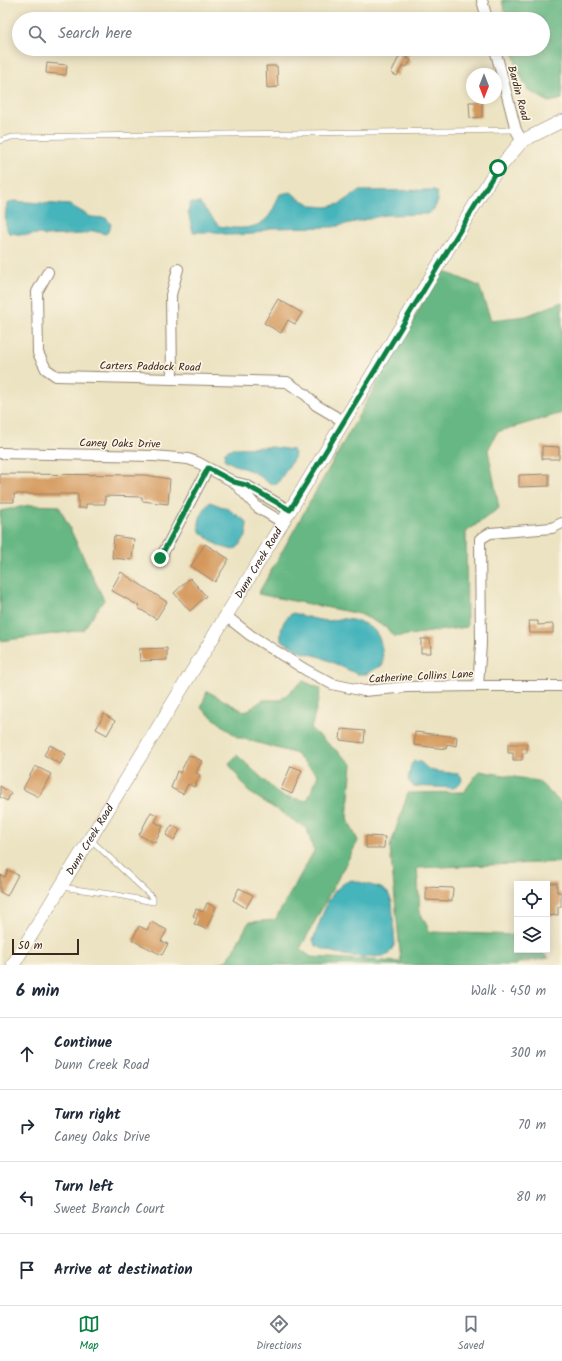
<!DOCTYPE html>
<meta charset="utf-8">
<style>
body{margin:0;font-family:Kalam,sans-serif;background:#f6f6f7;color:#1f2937}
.controls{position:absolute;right:12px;bottom:12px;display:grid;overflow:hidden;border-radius:0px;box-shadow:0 2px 10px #0003}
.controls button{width:36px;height:36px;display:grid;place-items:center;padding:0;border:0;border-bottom:1px solid #e0e1e3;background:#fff;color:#1f2937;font:20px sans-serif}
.compass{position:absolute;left:466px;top:68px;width:36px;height:36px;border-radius:50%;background:#fff;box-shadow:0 2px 10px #0003;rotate:180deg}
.scale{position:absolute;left:12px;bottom:10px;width:67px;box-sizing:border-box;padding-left:4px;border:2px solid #3b2a1e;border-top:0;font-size:11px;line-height:14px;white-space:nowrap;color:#3b2a1e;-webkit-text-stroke:3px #fcf5e5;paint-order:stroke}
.stop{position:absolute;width:12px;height:12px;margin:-9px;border:3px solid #0b8043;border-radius:50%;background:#fff}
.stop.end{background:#0b8043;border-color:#fff;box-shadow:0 1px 4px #0008}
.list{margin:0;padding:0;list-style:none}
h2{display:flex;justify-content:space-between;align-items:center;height:52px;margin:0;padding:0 16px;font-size:17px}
h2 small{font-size:13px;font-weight:400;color:#747a83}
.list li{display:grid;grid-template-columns:26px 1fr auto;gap:12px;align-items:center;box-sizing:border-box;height:72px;padding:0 16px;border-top:1px solid #e0e1e3}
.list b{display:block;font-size:15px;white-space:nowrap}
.list p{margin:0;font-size:13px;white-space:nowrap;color:#747a83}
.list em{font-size:13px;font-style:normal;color:#747a83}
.icon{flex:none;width:22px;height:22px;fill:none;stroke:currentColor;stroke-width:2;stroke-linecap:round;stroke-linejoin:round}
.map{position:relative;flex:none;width:562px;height:965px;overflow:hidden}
.search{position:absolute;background:#fff;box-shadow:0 2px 10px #0003;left:12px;right:12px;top:12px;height:44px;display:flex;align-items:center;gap:10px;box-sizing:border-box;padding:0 14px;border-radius:22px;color:#747a83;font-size:15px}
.sheet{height:340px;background:#fff}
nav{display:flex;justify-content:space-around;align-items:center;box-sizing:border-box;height:56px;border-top:1px solid #e0e1e3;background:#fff;font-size:11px;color:#747a83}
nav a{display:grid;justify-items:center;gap:2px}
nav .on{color:#0b8043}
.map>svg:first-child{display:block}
</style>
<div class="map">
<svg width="562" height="965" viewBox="0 0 562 965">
<rect width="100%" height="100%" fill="#fcf5e5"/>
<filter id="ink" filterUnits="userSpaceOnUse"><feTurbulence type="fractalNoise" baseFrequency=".025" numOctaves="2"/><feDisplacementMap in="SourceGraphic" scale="8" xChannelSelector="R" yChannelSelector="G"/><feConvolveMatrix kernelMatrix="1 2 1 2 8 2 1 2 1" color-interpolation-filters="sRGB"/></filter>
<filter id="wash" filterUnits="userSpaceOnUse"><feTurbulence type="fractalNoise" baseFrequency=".012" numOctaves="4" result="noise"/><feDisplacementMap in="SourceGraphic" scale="16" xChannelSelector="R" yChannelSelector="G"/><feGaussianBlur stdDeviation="0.9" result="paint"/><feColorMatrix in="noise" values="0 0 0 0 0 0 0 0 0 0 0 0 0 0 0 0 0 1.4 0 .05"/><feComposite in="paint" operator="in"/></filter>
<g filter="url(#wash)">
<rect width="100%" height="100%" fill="#ece3c2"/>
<path fill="#66b783" stroke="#507050" d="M502 0H562V99L549 102 528 90 517 68 513 49H543V19H506Z
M441 270 479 286 491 320 526 316 562 302V413L497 432 488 450 499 508 466 532 467 627 394 637 386 627 360 614 258 594Z
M30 505 59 506 104 600 83 630 0 641V511Z
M303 681 321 689 311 729 352 764 347 818 358 841 300 949 311 957 401 962 390 847 408 793 464 792 479 771 538 781 562 804V862L417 868 420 912 430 932 517 935V950H538L549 958 517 963V965H214L228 960 249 922 275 920 314 851 307 829 249 792 229 764 237 755 281 796 307 801 318 775 294 753 237 737 201 708 207 691 245 712 263 700H280Z"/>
<path fill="#44b4bb" stroke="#406f6c" d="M434 190 437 192 438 201 434 209 427 214 385 215 333 227 270 228 253 234 229 235 216 232H193L188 212 190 203H200L219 226C236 229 257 231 269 216 274 210 276 201 280 194L291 192 298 198 314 206 327 207 340 204 359 191Z
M13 201 70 205 91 217 106 218 111 224 109 231 106 234 93 231 83 234 45 236 41 234 27 235 9 233C4 226 5 213 7 204Z
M271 447 293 450 295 453 294 458 277 484C268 485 263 478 257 474 246 468 234 466 224 459L225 452 232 448Z
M210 502 228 509 247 522 246 537 237 548 233 550 219 546 201 533C195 522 203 510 210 502Z
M293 613C304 616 316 620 327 621 333 621 339 618 345 619 377 623 383 636 383 665L366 674H357L321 657 302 652 281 640C280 629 283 618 293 613Z
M414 761 421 762 427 768 434 771 458 774 461 776 462 781 454 788 413 786 408 780 411 765Z
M352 880 381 888 388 893 392 902 395 944 388 955C366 960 335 956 315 945L313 940C322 919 328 886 352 880Z"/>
<g id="blocks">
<path fill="#d4985c" d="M403 49H412L407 58 411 60 407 67 403 65 397 76 391 73Z
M47 63 67 65 66 75 46 73Z
M266 66H277L278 87 267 88Z
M469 102H482V117L470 118Z
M278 299 302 313 295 324 288 320 281 333 264 323Z
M542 446 559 447V459H542Z
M0 474 145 475 170 479 168 504 142 501V497L105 496V504H86V508H78V494H14V502H0Z
M549 474V486L519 487V475Z
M114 536 134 539 132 560 112 558Z
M205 544 229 559 215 582 191 566Z
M121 572 167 602 156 619 138 608 139 606 111 590Z
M190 578 206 596 190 611 174 593Z
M529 621H538V625L553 624V633H530Z
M421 639H430L431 653H421Z
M167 648V660L140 661 139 649Z
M104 714 115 721 107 735 96 729Z
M341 729 365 731 364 743 340 740Z
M415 732 457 737 456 746 447 744 446 749 414 745Z
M508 744H527V753H522V760H513V753H508Z
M50 745 66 754 60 764 44 755Z
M189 755 202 761 196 773 200 775 194 787 188 784 183 794 171 788 177 771 180 773Z
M35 766 51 774 39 797 23 789Z
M291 766 302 770 292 794 281 789Z
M0 786 11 793 7 801 0 797Z
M151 812 158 816 155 822 163 826 155 843 139 835Z
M172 825 180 830 174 840 166 835Z
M366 836 385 837 384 848H366Z
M8 870 18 875 7 896 0 892V875L5 877Z
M547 883H557V892H561V907H558V915L547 916Z
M426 887 453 888 452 901 426 900Z
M239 888 253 895 246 908 233 900Z
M207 903 216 907 206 929 194 924 197 918 193 916 196 909 203 912Z
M151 922 167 930 161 941 168 944 162 955 132 940 139 926 147 930Z"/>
</g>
</g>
<g filter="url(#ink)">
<use href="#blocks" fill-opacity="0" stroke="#948670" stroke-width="1"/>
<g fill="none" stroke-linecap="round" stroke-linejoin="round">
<defs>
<path id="service" d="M0 141 12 137 516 130
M61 887 117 895 153 902V898L90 839"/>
<path id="minor" d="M482 0 487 19
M495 49 516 130 522 141
M48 272 37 292 38 353 46 369 56 376 287 382 306 395 316 405 343 421
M172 379 171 295 178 269
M0 453 154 456 188 459 197 462 234 482 246 485 289 510
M234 482 257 507 282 522
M160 559 208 468
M226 616 250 635 306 670 332 684 364 691 407 687 478 686 481 644 480 539 490 533 552 528 562 523
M478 686H562"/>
<g id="tertiary">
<path id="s1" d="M13 965 226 616 491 178 522 141 562 121"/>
</g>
</defs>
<use href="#service" stroke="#948670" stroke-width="6"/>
<use href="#minor" stroke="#948670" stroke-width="12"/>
<use href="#tertiary" stroke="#948670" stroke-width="14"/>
<use href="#service" stroke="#fff" stroke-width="5"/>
<use href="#minor" stroke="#fff" stroke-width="10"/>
<use href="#tertiary" stroke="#fff" stroke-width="13"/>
</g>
</g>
<g fill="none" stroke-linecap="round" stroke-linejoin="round" filter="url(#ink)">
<path stroke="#0b8043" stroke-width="5" d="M160 558 208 468 234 482 246 485 290 510 498 168"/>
</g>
<g text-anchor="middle" stroke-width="3.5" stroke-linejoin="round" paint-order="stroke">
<g font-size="11" fill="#3b2a1e" stroke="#fcf5e5">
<text transform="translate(519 93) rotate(75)" y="4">Bardin Road</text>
<text transform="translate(150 366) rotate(1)" y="4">Carters Paddock Road</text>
<text transform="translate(120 443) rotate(1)" y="4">Caney Oaks Drive</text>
<text dy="4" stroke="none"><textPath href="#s1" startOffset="471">Dunn Creek Road</textPath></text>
<text transform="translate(421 676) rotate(-3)" y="4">Catherine Collins Lane</text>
<text dy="4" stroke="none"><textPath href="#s1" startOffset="147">Dunn Creek Road</textPath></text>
</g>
</g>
</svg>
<div class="controls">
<button><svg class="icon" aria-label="locate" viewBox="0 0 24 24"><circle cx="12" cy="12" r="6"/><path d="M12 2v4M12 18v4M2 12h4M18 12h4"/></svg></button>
<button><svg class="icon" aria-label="layers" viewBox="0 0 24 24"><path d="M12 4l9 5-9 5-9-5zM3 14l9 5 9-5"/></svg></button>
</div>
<svg class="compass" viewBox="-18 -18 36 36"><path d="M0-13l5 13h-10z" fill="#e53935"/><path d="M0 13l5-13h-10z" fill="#747a83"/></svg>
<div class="scale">50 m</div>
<div class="stop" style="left:498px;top:168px"></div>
<div class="stop end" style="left:160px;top:558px"></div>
<div class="search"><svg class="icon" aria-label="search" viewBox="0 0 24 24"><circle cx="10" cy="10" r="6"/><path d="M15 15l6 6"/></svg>Search here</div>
</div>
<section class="sheet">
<h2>6 min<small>Walk · 450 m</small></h2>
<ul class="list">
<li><svg class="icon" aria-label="ahead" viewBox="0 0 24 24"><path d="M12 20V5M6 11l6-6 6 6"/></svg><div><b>Continue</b><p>Dunn Creek Road</p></div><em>300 m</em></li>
<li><svg class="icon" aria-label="right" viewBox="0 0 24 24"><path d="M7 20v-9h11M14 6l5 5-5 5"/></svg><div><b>Turn right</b><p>Caney Oaks Drive</p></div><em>70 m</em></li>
<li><svg class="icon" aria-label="left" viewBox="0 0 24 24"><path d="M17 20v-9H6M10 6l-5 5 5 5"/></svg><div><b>Turn left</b><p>Sweet Branch Court</p></div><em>80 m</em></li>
<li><svg class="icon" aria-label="arrive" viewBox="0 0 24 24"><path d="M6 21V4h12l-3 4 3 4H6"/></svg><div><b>Arrive at destination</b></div></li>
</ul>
</section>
<nav>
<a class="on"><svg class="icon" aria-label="map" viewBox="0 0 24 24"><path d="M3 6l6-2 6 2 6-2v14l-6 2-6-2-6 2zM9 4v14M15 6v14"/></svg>Map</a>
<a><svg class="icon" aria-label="directions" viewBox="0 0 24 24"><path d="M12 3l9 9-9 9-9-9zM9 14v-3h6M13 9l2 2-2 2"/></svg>Directions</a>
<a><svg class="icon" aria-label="saved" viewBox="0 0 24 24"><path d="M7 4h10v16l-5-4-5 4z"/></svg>Saved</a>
</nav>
